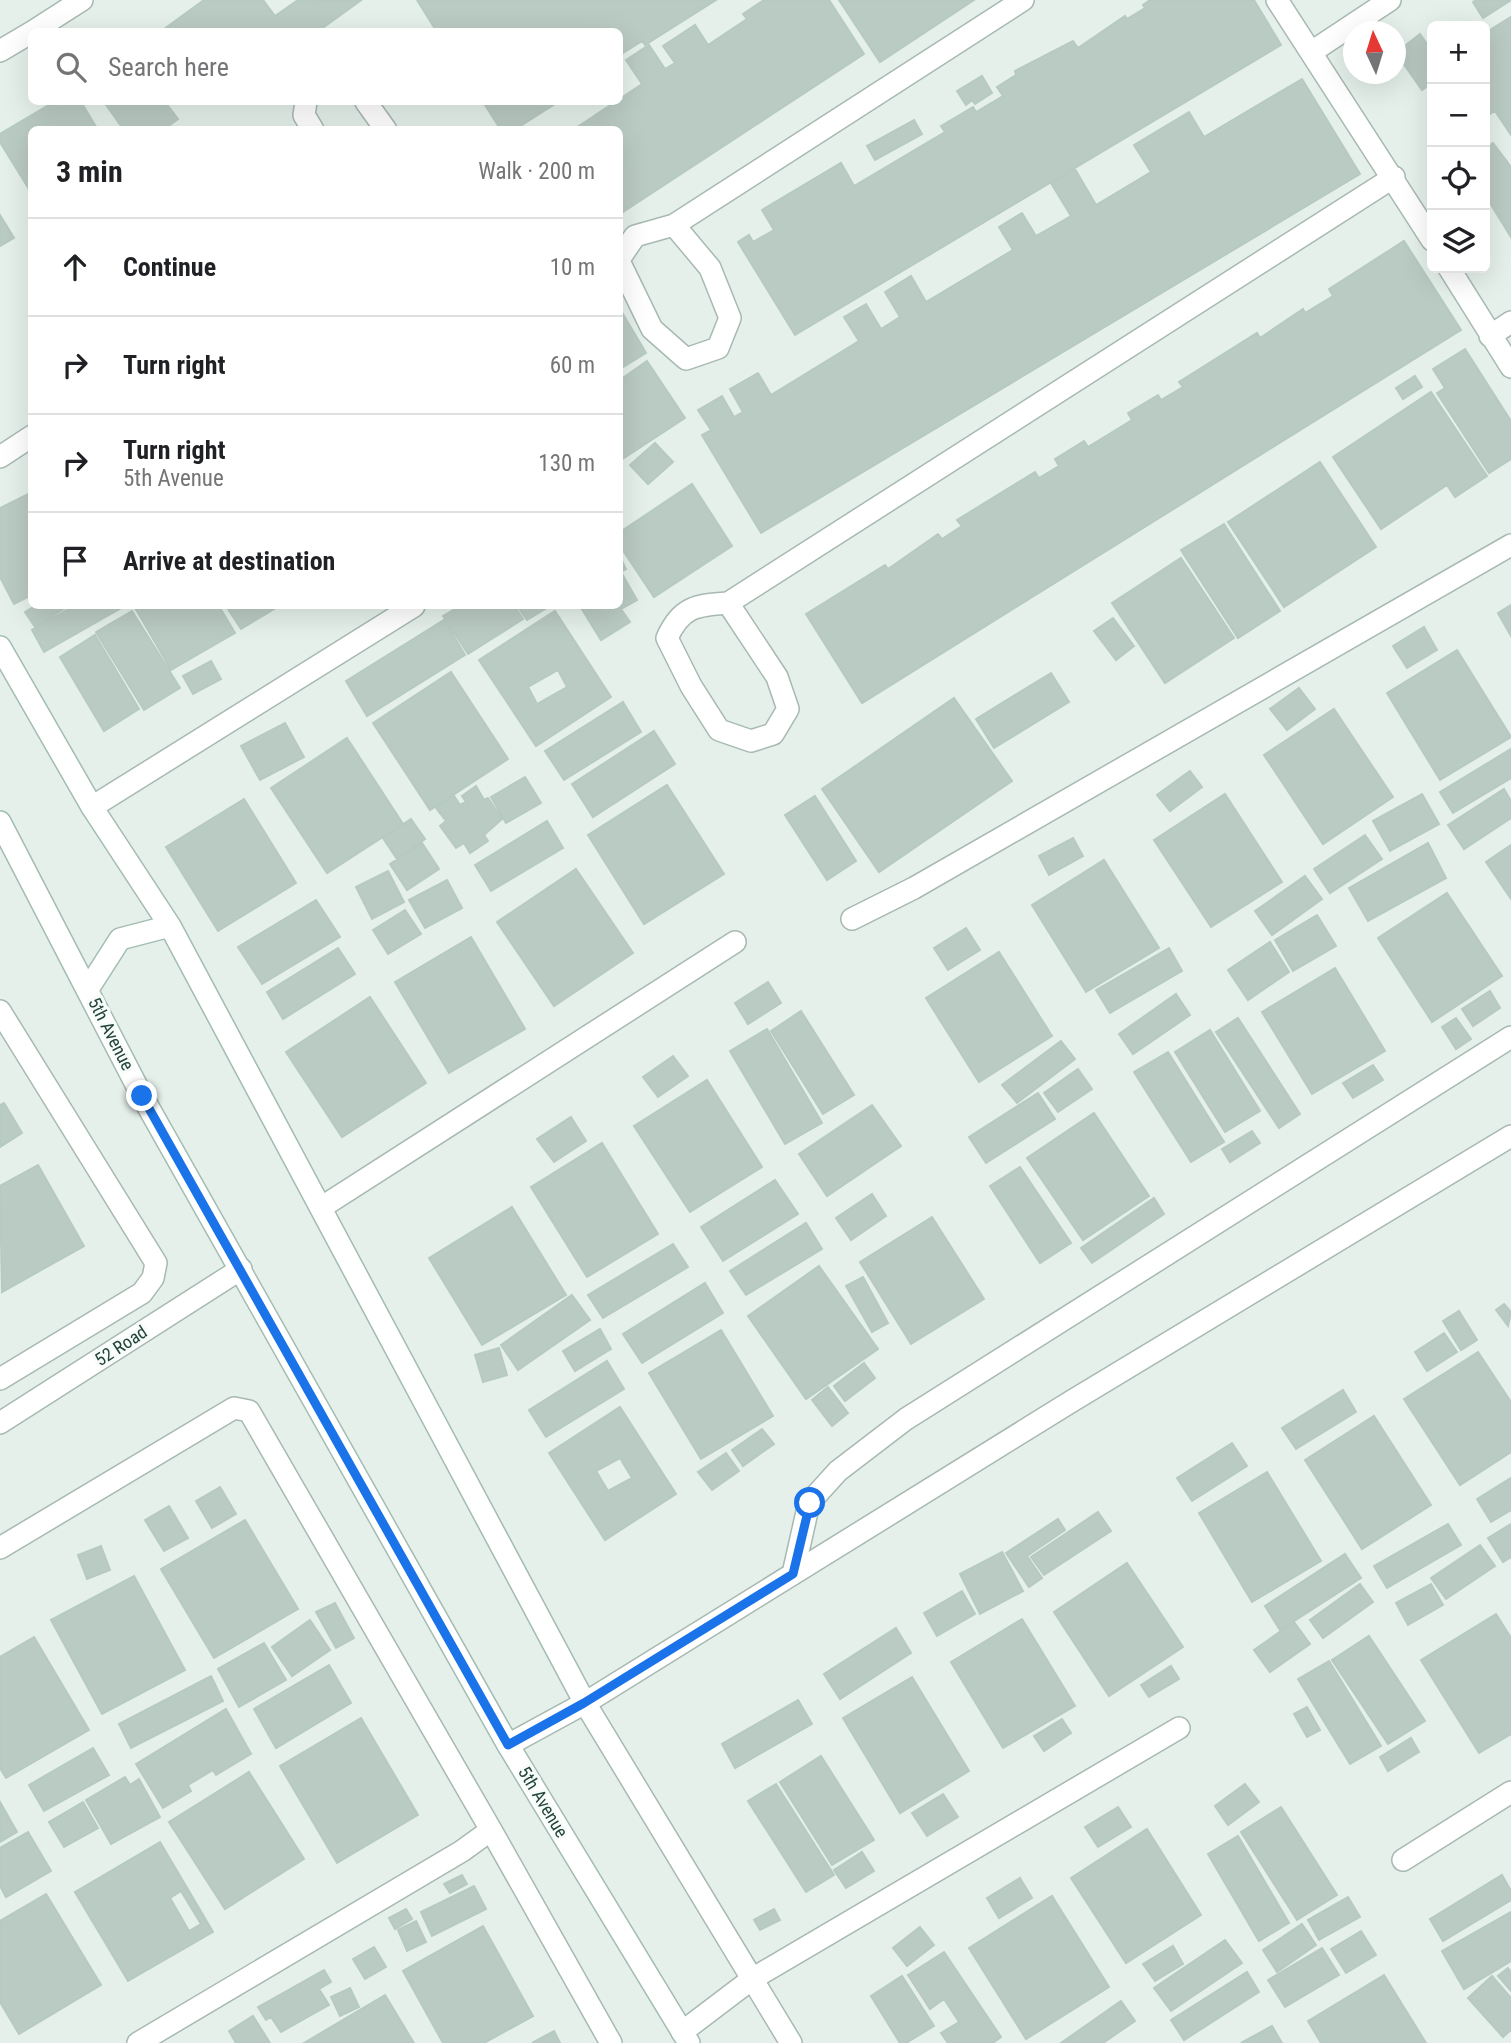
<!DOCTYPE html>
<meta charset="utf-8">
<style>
body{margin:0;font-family:"Roboto Condensed",sans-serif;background:#f6f6f6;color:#202124}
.controls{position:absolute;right:21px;top:21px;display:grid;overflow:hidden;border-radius:10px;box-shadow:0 7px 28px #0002}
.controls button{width:63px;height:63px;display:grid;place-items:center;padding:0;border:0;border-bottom:2px solid #e0e0e0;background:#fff;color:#202124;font:35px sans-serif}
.compass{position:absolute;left:1343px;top:21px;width:63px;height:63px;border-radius:50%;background:#fff;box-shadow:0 7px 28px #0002;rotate:356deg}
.stop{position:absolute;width:21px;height:21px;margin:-16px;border:5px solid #1a73e8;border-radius:50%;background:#fff}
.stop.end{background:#1a73e8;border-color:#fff;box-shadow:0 2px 7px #0008}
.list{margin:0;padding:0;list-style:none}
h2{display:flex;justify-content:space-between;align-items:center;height:91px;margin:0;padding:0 28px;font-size:30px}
h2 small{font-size:23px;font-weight:400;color:#757577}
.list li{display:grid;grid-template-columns:46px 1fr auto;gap:21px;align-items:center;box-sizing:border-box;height:98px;padding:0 28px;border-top:2px solid #e0e0e0}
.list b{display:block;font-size:26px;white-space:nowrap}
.list p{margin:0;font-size:23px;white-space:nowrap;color:#757577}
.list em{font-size:23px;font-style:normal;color:#757577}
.icon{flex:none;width:38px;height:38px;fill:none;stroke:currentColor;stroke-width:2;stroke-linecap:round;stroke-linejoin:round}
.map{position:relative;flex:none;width:1511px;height:2043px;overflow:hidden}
.search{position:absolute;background:#fff;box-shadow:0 7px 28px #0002;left:28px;top:28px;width:595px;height:77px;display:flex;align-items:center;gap:18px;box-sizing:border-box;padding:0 24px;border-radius:10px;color:#757577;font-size:26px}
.panel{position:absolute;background:#fff;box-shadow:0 7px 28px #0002;left:28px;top:126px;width:595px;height:483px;border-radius:10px}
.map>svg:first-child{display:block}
</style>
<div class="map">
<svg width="1511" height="2043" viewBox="0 0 1511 2043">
<rect width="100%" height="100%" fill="#e5f0eb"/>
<path fill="#bacbc3" stroke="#b7cac1" stroke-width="2" fill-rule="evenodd" d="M204 0H263L275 16 298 0 360 1 317 32H160Z
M417 0H716L645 45 642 41 620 55V32H437Z
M764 0H829L864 54 620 214V130H573L642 84 626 60 649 45 665 69 675 63 663 46 695 25 708 45 747 19 743 14Z
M839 0H974L880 62Z
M1254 0 1281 45 795 335 738 242 749 235 753 242 774 230 762 210 841 163 854 186 945 132 941 126 973 107 976 112 1003 96 997 87 1016 75 1015 71 1073 41 1078 48 1125 16 1127 19 1145 8 1143 5 1150 0Z
M1476 0H1511L1483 18 1473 2Z
M1511 17V135L1495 111 1485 117V33Z
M1420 34 1432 51V83L1422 90 1396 53Z
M982 76 992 93 975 104 972 100 966 105 957 91Z
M1302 79 1360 174 761 533 702 435 711 430 698 410 722 396 734 417 743 412 730 389 758 373 771 395 859 341 844 317 866 304 881 329 900 317 885 292 911 276 926 302 1013 250 999 227 1022 213 1036 236 1071 216 1051 183 1075 169 1096 205 1151 172 1134 145 1189 112 1204 137Z
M54 102H81L98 130H32V194L0 142V134Z
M104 102H165L178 119 163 130H124Z
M483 102H558L514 130H501Z
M914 120 922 134 875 160 867 146Z
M1493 143 1511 167V237L1485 195V148Z
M0 215 14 238 0 246Z
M1404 241 1461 330 862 703 806 614 885 565 888 569 938 534 942 539 962 526 957 520 1035 472 1039 478 1059 466 1055 459 1084 441 1088 447 1132 420 1128 413 1158 395 1161 400 1183 387 1179 382 1257 333 1260 338 1303 309 1305 313 1333 296 1329 289Z
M620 309 646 353 620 369Z
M1465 349 1511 421V459L1489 473 1437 393 1445 388 1433 369Z
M647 361 685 418 621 460 620 380Z
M1415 376 1422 387 1403 399 1396 388Z
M1431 392 1487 476 1455 497 1447 485 1381 529 1333 457Z
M655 443 673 462 648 484 630 465Z
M1320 462 1376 547 1284 607 1228 522Z
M692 484 732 546 654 597 620 546V532Z
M32 492V595L14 604 0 577V508Z
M1224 524 1280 611 1238 638 1181 550Z
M620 557 626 569 621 572 637 600 621 609 630 622 601 640 580 606H620Z
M1181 558 1234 638 1165 683 1112 603Z
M1511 605V636L1498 613Z
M35 606H68L35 627 25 612Z
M74 606 121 608 44 652 32 630Z
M134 606H219L235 633 171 670Z
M226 606H279L241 629Z
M460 606H514L523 619 468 654 443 616Z
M517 606H550L527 620Z
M132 611 180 688 144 710 96 632Z
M555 611 611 697 536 746 479 660ZM558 670 567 687 537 704 528 687Z
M1113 618 1134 646 1116 660 1094 631Z
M444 620 465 655 367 716 346 681Z
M1424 627 1437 650 1407 668 1393 646Z
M95 635 139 709 104 731 60 657Z
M1457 650 1511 737 1440 780 1387 693Z
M211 661 221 679 193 694 183 676Z
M451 672 508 759 430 810 373 723Z
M1051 673 1069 702 994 748 976 719Z
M1299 688 1315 709 1287 730 1270 709Z
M954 698 1012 781 879 872 822 789Z
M623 702 641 732 564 780 545 751Z
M1334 709 1393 797 1323 844 1264 755Z
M285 723 304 757 260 780 241 746Z
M654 731 675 764 593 817 572 784Z
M347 738 403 824 327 873 271 788Z
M1511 749V778L1453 813 1440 792Z
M1190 771 1202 787 1170 811 1157 795Z
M525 777 541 803 506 823 491 797Z
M667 785 724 874 644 924 588 835Z
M476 786 484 800 488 798 502 819 484 835 488 841 470 853 464 843 456 848 440 826 446 821 436 808 454 796 460 805 466 802 462 796Z
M1504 789 1511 801V818L1464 849 1448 825Z
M1225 794 1282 882 1211 927 1154 840Z
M1422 794 1439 824 1390 851 1373 821Z
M815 796 856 861 827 880 785 815Z
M244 799 296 883 218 931 166 847Z
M411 819 425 839 397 859 383 838Z
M547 821 563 848 491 891 475 865Z
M1365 835 1382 859 1330 893 1314 869Z
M1073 838 1083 856 1049 875 1039 856Z
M422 843 439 869 407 890 390 864Z
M1428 843 1446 878 1368 921 1349 888Z
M1511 845V899L1486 862Z
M1104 860 1159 948 1086 992 1032 905Z
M576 869 633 953 554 1006 497 922Z
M388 871 404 902 372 919 356 887Z
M1305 876 1322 899 1272 935 1255 911Z
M447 880 462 908 425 928 409 900Z
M1447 893 1502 976 1432 1022 1378 938Z
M316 900 340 937 262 984 238 947Z
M405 910 421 934 388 954 373 930Z
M1317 915 1336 946 1293 971 1275 940Z
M966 928 980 950 948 970 934 948Z
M471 937 525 1029 449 1073 395 982Z
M1270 942 1289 972 1248 1000 1228 970Z
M338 948 355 974 283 1019 267 992Z
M1169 948 1182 971 1110 1013 1096 990Z
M999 952 1052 1036 979 1082 926 998Z
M1335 968 1385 1051 1312 1094 1262 1012Z
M768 982 781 1003 748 1024 735 1003Z
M1490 991 1500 1008 1473 1026 1462 1009Z
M1176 994 1190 1015 1133 1054 1119 1034Z
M370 997 426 1083 342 1137 286 1052Z
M801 1011 854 1095 823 1114 771 1031Z
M1238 1018 1300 1114 1279 1128 1216 1032Z
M1456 1018 1471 1039 1456 1049 1442 1027Z
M767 1029 822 1123 785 1144 730 1051Z
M1210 1030 1260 1111 1225 1132 1175 1052Z
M1061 1041 1075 1059 1017 1103 1002 1085Z
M1168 1052 1224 1142 1191 1162 1134 1072Z
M673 1056 688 1076 658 1097 643 1077Z
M1373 1065 1383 1080 1353 1098 1343 1083Z
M1078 1069 1092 1089 1058 1112 1044 1093Z
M707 1080 762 1167 690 1212 634 1126Z
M1038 1093 1055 1119 986 1163 969 1137Z
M4 1103 22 1133 0 1147V1105Z
M872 1105 901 1146 827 1196 799 1154Z
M1094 1113 1149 1196 1083 1240 1027 1158Z
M571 1117 586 1141 554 1162 537 1139Z
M1252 1131 1260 1143 1230 1162 1222 1149Z
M602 1143 658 1234 587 1277 531 1187Z
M38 1165 84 1246 2 1292 0 1186Z
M1020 1167 1071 1243 1040 1263 990 1186Z
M775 1180 798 1214 723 1261 701 1227Z
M872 1194 886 1216 851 1240 836 1218Z
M1154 1198 1164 1214 1092 1263 1081 1248Z
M512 1207 566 1295 482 1345 429 1258Z
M932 1217 984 1299 911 1344 860 1262Z
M806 1223 822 1249 746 1295 730 1271Z
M673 1244 688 1267 603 1318 588 1295Z
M819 1266 878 1349 806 1399 748 1316Z
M863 1277 888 1323 872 1332 846 1286Z
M705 1283 723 1313 642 1363 623 1334Z
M572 1295 590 1320 518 1370 501 1345Z
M1504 1304 1511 1312 1508 1326 1496 1310Z
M1459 1311 1477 1340 1461 1350 1443 1321Z
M600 1329 611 1349 575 1371 563 1351Z
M721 1330 773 1416 701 1459 649 1373Z
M1444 1333 1457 1352 1427 1371 1415 1352Z
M499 1348 507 1375 483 1382 475 1355Z
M1478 1352 1511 1402V1452L1460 1485 1404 1399Z
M607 1361 624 1389 546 1437 529 1410Z
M864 1363 875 1378 845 1401 834 1386Z
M828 1387 848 1413 832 1426 812 1400Z
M1343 1390 1356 1412 1296 1449 1282 1428Z
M620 1407 676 1494 605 1540 549 1453ZM620 1458 632 1478 608 1491 596 1471Z
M1374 1416 1431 1505 1362 1549 1305 1460Z
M762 1429 774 1444 743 1466 732 1450Z
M1232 1443 1247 1466 1192 1501 1177 1478Z
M726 1453 739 1471 712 1490 698 1472Z
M1267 1472 1321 1561 1252 1602 1199 1513Z
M1511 1478V1510L1491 1522 1477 1499Z
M220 1487 236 1514 212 1528 196 1501Z
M169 1506 188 1538 164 1551 145 1520Z
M1098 1512 1111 1531 1044 1575 1031 1557Z
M1058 1519 1065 1530 1027 1556 1042 1578 1029 1587 1006 1553Z
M245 1520 298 1609 214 1658 161 1569Z
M1448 1524 1461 1545 1387 1588 1374 1566Z
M1511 1524V1557L1503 1562 1488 1538Z
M1480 1545 1495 1566 1446 1599 1431 1578Z
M101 1546 110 1570 87 1579 78 1555Z
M1002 1552 1023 1591 980 1614 960 1574Z
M1345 1554 1361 1578 1280 1630 1265 1606Z
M1127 1563 1183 1647 1109 1696 1054 1612Z
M134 1576 185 1670 102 1714 51 1620Z
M1360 1584 1373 1602 1323 1638 1310 1620Z
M1431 1584 1443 1605 1408 1625 1396 1603Z
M962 1591 975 1614 937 1636 924 1613Z
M335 1603 354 1638 336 1648 316 1612Z
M1496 1614 1511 1638V1734L1479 1753 1421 1660Z
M1022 1619 1075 1706 1003 1748 951 1662Z
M310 1620 330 1650 292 1676 272 1647Z
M1294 1622 1310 1644 1270 1672 1254 1650Z
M896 1628 911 1653 840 1699 824 1674Z
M1369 1636 1425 1721 1388 1744 1332 1660Z
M34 1637 89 1730 6 1778 0 1768V1657Z
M264 1643 286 1680 239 1707 218 1669Z
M1329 1661 1381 1746 1350 1764 1298 1679Z
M329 1665 351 1703 276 1748 254 1709Z
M1171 1666 1179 1679 1149 1697 1141 1685Z
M211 1676 223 1701 131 1748 119 1724Z
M912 1677 969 1771 900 1813 843 1718Z
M798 1700 812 1724 735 1768 722 1744Z
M1307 1707 1320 1730 1307 1737 1294 1714Z
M226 1709 251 1754 216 1775 213 1770 188 1785 191 1791 163 1808 136 1764Z
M361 1718 418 1815 337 1863 280 1766Z
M1062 1719 1071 1733 1044 1751 1034 1736Z
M1411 1738 1419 1752 1388 1771 1380 1757Z
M93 1748 109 1775 44 1811 29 1785Z
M821 1756 874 1840 832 1865 780 1782Z
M249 1772 304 1859 225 1909 169 1822Z
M125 1777 130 1785 139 1779 160 1817 111 1844 86 1800Z
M776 1784 834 1875 806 1892 748 1801Z
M1245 1784 1259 1802 1228 1825 1215 1806Z
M943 1794 958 1817 927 1836 912 1813Z
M0 1802 17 1832 0 1842Z
M83 1802 98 1828 64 1847 49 1822Z
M1118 1807 1131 1827 1098 1847 1085 1827Z
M1281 1807 1337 1895 1297 1920 1241 1832Z
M1147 1829 1201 1915 1126 1963 1071 1878Z
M28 1832 51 1871 6 1897 0 1886V1848Z
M1238 1836 1289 1923 1259 1941 1208 1854Z
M160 1842 213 1932 128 1981 75 1892ZM181 1891 201 1924 189 1931 170 1898Z
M862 1852 874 1871 846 1888 834 1870Z
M462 1875 467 1884 450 1893 444 1884Z
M1502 1875 1511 1891V1900L1443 1941 1430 1919Z
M1020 1878 1032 1898 999 1918 987 1898Z
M474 1886 486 1909 432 1936 421 1912Z
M46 1894 101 1985 19 2034 0 2002V1921Z
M1052 1896 1109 1987 1026 2039 969 1948Z
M1348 1897 1360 1917 1319 1940 1308 1920Z
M406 1909 412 1919 395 1929 389 1918Z
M774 1909 780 1920 760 1930 754 1920Z
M1511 1912V1961L1464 1989 1442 1951Z
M416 1921 426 1942 407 1951 398 1930Z
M1302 1924 1316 1945 1277 1972 1263 1950Z
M483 1926 533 2016 484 2043H443L403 1971Z
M920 1927 934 1945 907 1966 893 1948Z
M1361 1931 1376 1955 1346 1973 1331 1949Z
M1225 1940 1242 1963 1171 2011 1154 1988Z
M1173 1946 1183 1964 1155 1981 1143 1964Z
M374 1947 386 1967 365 1979 353 1959Z
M1322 1948 1339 1975 1285 2007 1268 1980Z
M944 1952 1001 2037 993 2043H948L941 2033 959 2022 944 1999 930 2009 908 1975Z
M1508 1968 1511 1972V1991L1498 1976Z
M324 1970 331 1982 319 1989 329 2005 281 2032 271 2017 266 2020 258 2007Z
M1247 1972 1259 1992 1184 2040 1171 2020Z
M1384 1975 1426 2043H1321L1308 2021Z
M902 1976 934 2026 906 2043H900L871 1996Z
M1492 1976 1511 1998V2030L1503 2037 1468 1998Z
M350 1988 359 2007 340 2016 331 1997Z
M385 1995 414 2043H304Z
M1121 2001 1135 2021 1103 2043H1061Z
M253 2016 270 2043H236L229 2031Z
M1272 2026 1282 2043H1241Z
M554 2031 560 2043H532Z"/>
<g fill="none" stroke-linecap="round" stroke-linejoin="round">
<defs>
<path id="street" d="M1277 0 1432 240
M32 32 82 0
M0 51 32 32
M1313 51 1390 0
M306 102 304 115 313 130
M366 102 386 130
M620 258 635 236 674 225 1023 0
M620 263 652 329 686 359 718 348 730 318 710 268 674 225
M1449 268 1511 367
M1490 336 1511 322
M0 457 32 436
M728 603 777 677 788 709 773 734 751 741 719 730 691 686 667 638C681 607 696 605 728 603L1394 177
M92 807 414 606
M852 919 914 888 1511 545
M0 1011 156 1263 153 1278 142 1293 0 1379
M322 1207 735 942
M0 1423 241 1269
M0 1548 234 1408 249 1411 491 1830 611 2043
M793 1574 809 1503 838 1471 906 1419 1511 1037
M585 1703 791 2043
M508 1745 585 1703 1072 1401 1511 1136
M1403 1860 1511 1792
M682 2032 752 1979 1179 1728
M138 2043 462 1851 491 1830"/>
<path id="secondary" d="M0 647 92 807 170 926 585 1703
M0 822 142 1096 508 1745 689 2043
M88 989 120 939 170 926"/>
</defs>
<use href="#street" stroke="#a7b9b2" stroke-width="24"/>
<use href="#secondary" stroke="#a3bcb2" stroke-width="24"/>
<use href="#street" stroke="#fff" stroke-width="21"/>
<use href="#secondary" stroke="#fff" stroke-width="21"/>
</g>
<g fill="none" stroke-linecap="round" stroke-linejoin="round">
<path stroke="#1a73e8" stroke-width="9" d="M142 1096 508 1745 584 1703 793 1574 810 1503"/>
</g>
<g text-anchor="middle" stroke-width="6" stroke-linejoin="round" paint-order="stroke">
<g font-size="18" fill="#224439" stroke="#f7fbf9">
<text transform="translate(111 1034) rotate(63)" y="6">5th Avenue</text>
<text transform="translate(121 1346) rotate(-33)" y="6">52 Road</text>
<text transform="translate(543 1802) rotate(59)" y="6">5th Avenue</text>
</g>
</g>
</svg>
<div class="controls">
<button>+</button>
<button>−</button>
<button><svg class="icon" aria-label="locate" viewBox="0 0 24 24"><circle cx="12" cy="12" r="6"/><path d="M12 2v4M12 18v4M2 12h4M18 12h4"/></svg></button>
<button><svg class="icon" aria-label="layers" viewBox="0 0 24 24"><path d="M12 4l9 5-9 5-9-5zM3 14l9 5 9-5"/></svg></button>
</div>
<svg class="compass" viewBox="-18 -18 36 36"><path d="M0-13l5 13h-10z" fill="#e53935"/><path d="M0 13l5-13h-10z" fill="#757577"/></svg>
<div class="stop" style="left:810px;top:1503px"></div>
<div class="stop end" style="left:142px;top:1096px"></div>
<div class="search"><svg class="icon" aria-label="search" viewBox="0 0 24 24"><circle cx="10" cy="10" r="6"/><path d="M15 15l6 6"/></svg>Search here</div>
<section class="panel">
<h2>3 min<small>Walk · 200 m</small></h2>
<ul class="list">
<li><svg class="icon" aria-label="ahead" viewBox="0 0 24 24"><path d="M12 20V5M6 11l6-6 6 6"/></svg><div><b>Continue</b></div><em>10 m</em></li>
<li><svg class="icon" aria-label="right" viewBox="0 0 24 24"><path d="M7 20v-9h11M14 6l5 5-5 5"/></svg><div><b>Turn right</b></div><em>60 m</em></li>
<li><svg class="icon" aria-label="right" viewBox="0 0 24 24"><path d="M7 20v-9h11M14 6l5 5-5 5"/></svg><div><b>Turn right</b><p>5th Avenue</p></div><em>130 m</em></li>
<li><svg class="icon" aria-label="arrive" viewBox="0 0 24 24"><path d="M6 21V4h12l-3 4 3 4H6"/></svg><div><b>Arrive at destination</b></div></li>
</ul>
</section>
</div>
